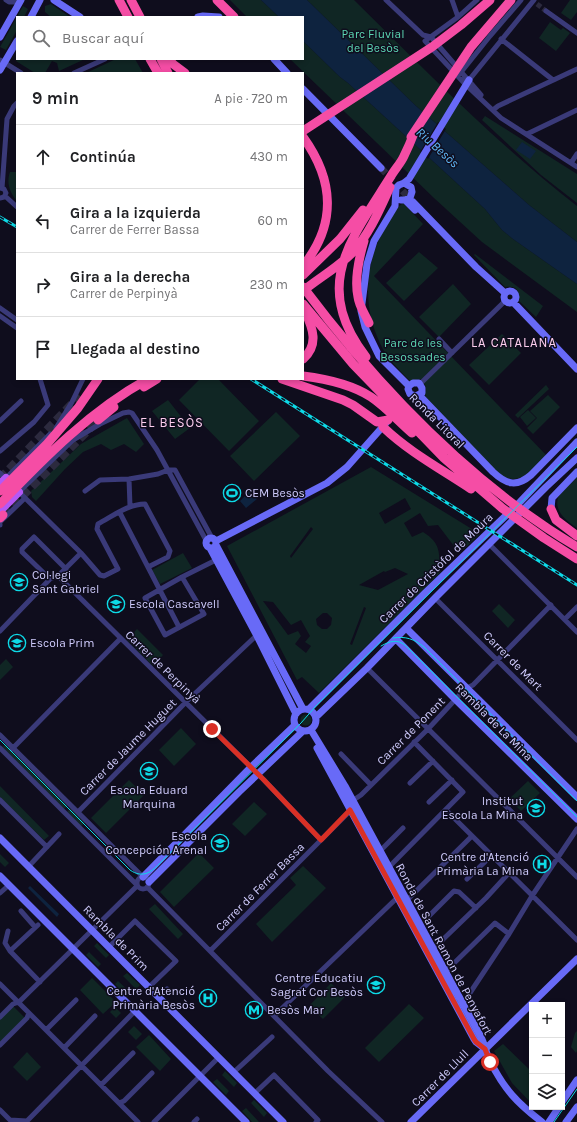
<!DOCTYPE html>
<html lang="es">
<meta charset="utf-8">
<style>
body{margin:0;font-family:Karla,sans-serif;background:#f2f2f2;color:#202124}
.controls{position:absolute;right:12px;bottom:12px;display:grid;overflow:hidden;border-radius:0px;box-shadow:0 2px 6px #0003}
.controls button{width:36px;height:36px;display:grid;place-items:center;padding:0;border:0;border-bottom:1px solid #e0e0e0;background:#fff;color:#202124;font:20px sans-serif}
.stop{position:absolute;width:12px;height:12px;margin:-9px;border:3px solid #d93025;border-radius:50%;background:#fff}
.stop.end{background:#d93025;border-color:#fff;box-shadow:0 1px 4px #0008}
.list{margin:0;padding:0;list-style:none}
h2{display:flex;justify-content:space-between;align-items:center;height:52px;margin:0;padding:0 16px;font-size:17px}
h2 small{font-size:13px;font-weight:400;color:#757577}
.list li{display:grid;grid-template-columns:26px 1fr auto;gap:12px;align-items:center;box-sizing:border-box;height:64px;padding:0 16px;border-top:1px solid #e0e0e0}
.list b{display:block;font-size:15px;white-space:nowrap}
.list p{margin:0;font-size:13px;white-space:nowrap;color:#757577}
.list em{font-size:13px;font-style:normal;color:#757577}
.icon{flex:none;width:22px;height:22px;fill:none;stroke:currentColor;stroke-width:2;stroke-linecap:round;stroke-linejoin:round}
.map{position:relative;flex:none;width:577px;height:1122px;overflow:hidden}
.search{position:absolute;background:#fff;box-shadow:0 2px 6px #0003;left:16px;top:16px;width:288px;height:44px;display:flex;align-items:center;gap:10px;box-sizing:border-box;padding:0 14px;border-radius:0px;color:#757577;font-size:15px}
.panel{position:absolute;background:#fff;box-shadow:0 2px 6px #0003;left:16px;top:72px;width:288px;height:308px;border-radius:0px}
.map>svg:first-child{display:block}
</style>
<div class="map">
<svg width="577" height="1122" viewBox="0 0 577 1122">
<rect width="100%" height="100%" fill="#0f0d1d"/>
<path fill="#102624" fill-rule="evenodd" d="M230 0H261L279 17H247Z
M307 0H354C426 71 497 144 577 206V242L529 205 416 106Z
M570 0H577V12L571 20 561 13Z
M51 4 70 17H51L45 12V6Z
M23 6 28 9 24 17H17V30L6 50 0 47Z
M550 22 561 30 563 28 570 33 556 51 539 38Z
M303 41 340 77 348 83 485 209 502 230 513 239 577 284V312L482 242 434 198 290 59H303Z
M18 59H85L59 71 57 63 52 61 45 73H35L16 61Z
M116 59H135L143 73H86Z
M485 116 577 174V203L541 175 482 120Z
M16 165H17V201C10 193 6 183 10 172H16Z
M403 203 423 224 374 276 547 456C532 469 521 487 500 475L426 397 425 394 426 387 421 379 410 381C401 372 391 362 384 351 363 313 363 271 382 233 387 223 393 210 403 203Z
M419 252 438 268 404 301 386 283Z
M475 254 543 306 536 317 519 301C519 290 517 286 505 287L474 255Z
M453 284 471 304 439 337 419 317Z
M502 334 521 353 489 385 469 365Z
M200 379H218L259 421 229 451 179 400Z
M546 385 549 389 518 418 515 415Z
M548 395 560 407 533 434 527 428 537 418 530 411Z
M168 400 190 428 175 439 152 411Z
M528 410 536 418 527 426 520 417Z
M276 412 300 436 254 481 230 456Z
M127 418 144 444 136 452 124 444 111 450 101 444 83 452 65 469 36 501 32 497 31 491 81 444Z
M371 467 480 534 464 549 454 546 438 525 428 526 420 513 404 523 412 537 423 532C442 544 438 552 441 572L319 693 302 677 297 680 227 546ZM405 498 411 509 385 524 379 513ZM311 527 313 529 291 558 290 556ZM395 568 408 574 378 590 359 585 384 571 385 572ZM263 601 273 602 291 625 301 620 310 636 305 642 311 646 306 653 295 644 301 636 298 631 288 635ZM364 607 366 608 352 645 350 644ZM323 613H327L332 618 331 625 327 629H322L317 625 316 619Z
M577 477V528C567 521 554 512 558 498 560 493 573 482 577 477Z
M183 553 192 568 160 584 152 570Z
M499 604 515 620 508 628 492 611Z
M137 629 163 655 153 666 127 640Z
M6 659 13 667 0 680V665Z
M300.5 720a5.5 5.5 0 1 1 11 0a5.5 5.5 0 1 1-11 0Z
M181 728 196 744 174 766 159 750Z
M6 744 68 805 64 809 2 747Z
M129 780 144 795 106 833 91 818Z
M528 781 540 793 521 811 509 799Z
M0 786 49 836 44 840 0 797Z
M254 802 267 814 245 836 232 824Z
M71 808 86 822 80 827 67 812Z
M199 853 214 868 174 907 160 892Z
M0 854 9 863 5 867 0 862Z
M303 866 326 888 272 942 256 924 296 885 290 878Z
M155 904 183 934 178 939 149 909Z
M97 943 109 955 106 958 94 946Z
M89 952 101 964 98 967 86 955Z
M127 973 140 985 136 989 123 976Z
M92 978 116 1002 103 1014 80 990Z
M118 981 131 993 127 997 115 984Z
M331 983 345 997 323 1019 309 1006Z
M409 1004 424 1018 379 1062 365 1048Z
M13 1006 25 1018 0 1043V1019Z
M115 1007 121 1013 116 1018 110 1012Z
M134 1026 142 1034 136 1040 128 1032Z
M577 1031V1051L576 1053 571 1047 575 1033Z
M149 1035 171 1059 160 1071 136 1047Z
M503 1044 532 1072V1104L512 1083 494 1051Z
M27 1052 41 1067 27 1081 13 1067Z
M225 1071 237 1083 234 1087 222 1075Z
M217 1079 229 1091 226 1095 213 1082Z
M254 1100 267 1113 264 1117 251 1103Z
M246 1108 259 1122H252L242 1111Z"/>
<path fill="#0e233f" d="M261 0H307L416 106 529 205 577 242V284L513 239 502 230 485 209 348 83 340 77 303 41V17H279Z
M522 142 536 151 530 159 516 150Z
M250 491 257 499 246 508 240 501Z
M30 886 59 914 57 917 28 888Z"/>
<path fill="#0f0d1d" d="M438 122 446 129 428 159 420 152Z"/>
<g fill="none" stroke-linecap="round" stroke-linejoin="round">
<path stroke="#2c2a3e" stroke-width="5" stroke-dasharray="5 2.5" stroke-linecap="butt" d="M537 4 546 11"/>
<path stroke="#2c2a3e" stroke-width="7" stroke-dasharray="7 3.5" stroke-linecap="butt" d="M381 168 413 202"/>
<path stroke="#2c2a3e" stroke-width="9" stroke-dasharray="9 4.5" stroke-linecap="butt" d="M0 479 80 396
M3 515 98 420"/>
<path stroke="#3a3a79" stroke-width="5" d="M6 0 9 2H20
M386 0 423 35 431 37
M452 0 458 17
M477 0 458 17 425 41 466 85 501 118 577 167
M546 11 577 33
M431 37 481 95
M501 39 553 80
M0 60 21 73
M74 73 105 59
M458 76 490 36 521 0
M469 80 534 0
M493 110 498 106 577 69
M527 134 577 110
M571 163 577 154
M0 188 4 189 6 193 4 197 0 198
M2 188 7 119 14 106 17 103
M5 196 17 207
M0 308 17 320
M0 316 17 328
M439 339 452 353
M420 384 505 301
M0 421 21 401
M56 428 72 402 83 379
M0 451 34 422 48 405 40 379
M168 470H175L212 538
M0 473 7 480
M6 478 50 434
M129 479 130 506
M18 491 81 553 100 575 104 576 118 569 97 529 98 524C113 516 128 504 145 504L170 551 168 557 148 567
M85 491 100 480 129 479 158 474 168 470
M19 492 73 440 100 424 123 413 129 412 132 413 157 450 207 542
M120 513 179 627
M0 525V522L25 498
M489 544 577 632
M58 576 264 780 321 840
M182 577 204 614 165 635 145 598 182 577 216 560 218 557
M50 579 22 552V549L34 537 66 569
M435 598 577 740
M565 619 577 607
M0 631 50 579 58 576 81 553
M367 668 577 877
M0 735 143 877
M0 748 136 884
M12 749 120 639
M341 754 371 785
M410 783 433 761
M0 800 47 847
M429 802 452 780
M446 810 577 940
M78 812 186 702 259 633
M379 852 403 828
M28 867 59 834
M388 868 463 792 414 742
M137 883a6 6 0 1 1 12 0a6 6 0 1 1-12 0Z
M467 879 491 856
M147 887 328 1071 382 1122
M0 893 9 885
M407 900 472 836
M21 911 35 927
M429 916 454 891 459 892 476 908
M8 931 5 943 10 951 40 982
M109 947 135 921 176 961 149 987
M433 949 486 898 509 873
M10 951 38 925
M210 951 350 811 352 801 361 795 428 729 465 689 473 685 551 605
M445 972 495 923 509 934
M0 984 138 1122
M158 997 167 989
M462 1005 509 934 532 896 577 829
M274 1016 399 896
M0 1017 13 1004 19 1002 137 886
M46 1030 76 1000
M0 1045 27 1018 29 1013
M64 1048 95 1016
M234 1072 272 1037
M101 1085 133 1053
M255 1093 274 1075 318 1120 316 1122
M119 1103 124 1101 152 1073
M0 1110 10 1120 27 1121
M27 1121 135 1011
M154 1122 219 1057
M194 1122 197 1119"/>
<path stroke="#686af7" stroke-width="7" d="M54 0 80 17
M31 17 40 0
M198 17 203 16 219 17
M0 37 21 0
M274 59 287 73
M0 70 17 41
M303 89 381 168
M401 200H405L410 198 412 192 411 187 404 183
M405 200 415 210
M413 202 476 267 505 293
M504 297a6 6 0 1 1 12 0a6 6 0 1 1-12 0Z
M513 302 577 369
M409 386 413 383H419L422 388V393L416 396 410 394 408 389 409 386 379 356 365 327 361 311 367 264 374 241 395 206 396 188 399 185 404 183 409 179 469 80
M419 395 493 472C507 485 517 487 531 475L577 428
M551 509 552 498 577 472
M206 543a5 5 0 1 1 10 0a5 5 0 1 1-10 0Z
M216 541 327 483 347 467 386 423
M216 545 303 709
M210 548 256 634 296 714
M406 628 577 797
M396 639 456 700 577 819
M309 709 425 593 520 502 577 442
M294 720a11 11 0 1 1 22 0a11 11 0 1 1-22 0Z
M316 717 367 668 435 598 546 487 577 458
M311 730 345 786 481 1037C485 1045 486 1053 490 1061 504 1089 517 1103 542 1122
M317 748 474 1039 476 1042 485 1049
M0 838 283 1122
M0 876 246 1122
M143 877 251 767 295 725
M149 882 239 792 303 731
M562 1102 577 1080
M411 1122 577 959
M549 1122 559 1107
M566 1122 577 1107"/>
<path stroke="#b458f6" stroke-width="8" d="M0 484 6 478
M0 511 19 492"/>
<path stroke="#f54da5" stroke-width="9" d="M119 0 128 17
M131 0 140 17
M217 0 234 17
M150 59 158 73
M161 59 168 73
M169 59 173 64 185 73
M303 131 432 47 461 25 490 0
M303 137C334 180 337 224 303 266
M411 137 471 47 511 0
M364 241C359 258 354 279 358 297 359 306 365 314 369 323
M303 275 340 239 363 210
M303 287C379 388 468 482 577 547
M303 291C319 278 337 268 352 253 369 235 380 209 390 187
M303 304 353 364 444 458 502 508 544 538 577 559
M366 357C311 285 351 240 391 176 395 169 401 163 404 156 408 148 411 141 414 133
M303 359C319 345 313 328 305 312
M303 376C327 379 351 384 371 397 386 407 398 421 412 433
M282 379 343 400 353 405 377 422 388 420
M144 387 157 379
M98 420 114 407
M383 422V427C409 452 441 469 471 489
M0 491 47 444 78 408 98 379
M0 504C45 457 90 411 148 379
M551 509 556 520 577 536
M0 518 3 515"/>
<path stroke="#0ddae7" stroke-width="1" d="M393 638C406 636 414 639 424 647L577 801
M381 646C390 641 397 639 405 645L577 817
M0 740 130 870C143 879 152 872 161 862L301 723 315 707 577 447
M554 1122 577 1089"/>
<defs>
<path id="rail" d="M0 217 17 227
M251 379 577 585"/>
</defs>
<use href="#rail" stroke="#0ddae7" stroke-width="3"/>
<use href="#rail" stroke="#0f0d1d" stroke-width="1.5" stroke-dasharray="4.5" stroke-linecap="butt"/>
</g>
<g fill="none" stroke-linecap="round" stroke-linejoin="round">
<path stroke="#d93025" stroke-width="5" d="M212 729 263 779 321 840 350 810 474 1039 476 1042 485 1049 490 1062"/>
</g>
<defs>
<symbol id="stadium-ring" viewBox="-11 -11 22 22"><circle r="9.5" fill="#0f0d1d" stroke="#0ddae7" stroke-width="1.5"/><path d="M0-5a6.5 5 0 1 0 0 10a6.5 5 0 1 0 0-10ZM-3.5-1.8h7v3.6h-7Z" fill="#0ddae7"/></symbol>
<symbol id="school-ring" viewBox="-11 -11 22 22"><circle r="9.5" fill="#0f0d1d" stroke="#0ddae7" stroke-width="1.5"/><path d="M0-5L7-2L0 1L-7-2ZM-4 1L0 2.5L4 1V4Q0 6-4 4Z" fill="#0ddae7"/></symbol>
<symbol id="hospital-ring" viewBox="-11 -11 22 22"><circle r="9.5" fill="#0f0d1d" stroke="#0ddae7" stroke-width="1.5"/><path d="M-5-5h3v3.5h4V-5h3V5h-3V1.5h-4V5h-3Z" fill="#0ddae7"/></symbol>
<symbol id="metro-ring" viewBox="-11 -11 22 22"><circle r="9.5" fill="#0f0d1d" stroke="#0ddae7" stroke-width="1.5"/><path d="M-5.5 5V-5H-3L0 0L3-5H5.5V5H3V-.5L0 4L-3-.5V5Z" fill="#0ddae7"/></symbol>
</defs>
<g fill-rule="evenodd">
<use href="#stadium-ring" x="222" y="483" width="20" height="20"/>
<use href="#school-ring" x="9" y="572" width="20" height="20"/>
<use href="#school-ring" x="106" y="594" width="20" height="20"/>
<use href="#school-ring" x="7" y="633" width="20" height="20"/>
<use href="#school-ring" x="139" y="761" width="20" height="20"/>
<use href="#school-ring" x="526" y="798" width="20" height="20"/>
<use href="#school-ring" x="210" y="833" width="20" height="20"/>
<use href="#hospital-ring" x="532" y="854" width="20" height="20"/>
<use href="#school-ring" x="366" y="975" width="20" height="20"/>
<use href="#hospital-ring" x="198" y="988" width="20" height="20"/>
<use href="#metro-ring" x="244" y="1000" width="20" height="20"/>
</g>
<g text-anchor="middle" stroke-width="3" stroke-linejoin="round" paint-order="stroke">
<g font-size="12" fill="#5cd7b3" stroke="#0f0d1d">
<text x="373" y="38">Parc Fluvial<tspan x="373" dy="14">del Besòs</tspan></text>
<text x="413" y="347">Parc de les<tspan x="413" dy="14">Besossades</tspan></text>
</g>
<g font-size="12" fill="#cfcbfc" stroke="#0f0d1d">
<text transform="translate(437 421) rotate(45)" y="4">Ronda Litoral</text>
<text transform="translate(436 568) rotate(-44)" y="4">Carrer de Cristòfol de Moura</text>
<text transform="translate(513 661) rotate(45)" y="4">Carrer de Mart</text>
<text transform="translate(163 667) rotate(44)" y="4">Carrer de Perpinyà</text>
<text transform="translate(494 722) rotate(45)" y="4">Rambla de La Mina</text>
<text transform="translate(411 731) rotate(-45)" y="4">Carrer de Ponent</text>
<text transform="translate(128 747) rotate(-45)" y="4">Carrer de Jaume Huguet</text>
<text transform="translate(260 887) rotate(-45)" y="4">Carrer de Ferrer Bassa</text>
<text transform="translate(116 938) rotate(45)" y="4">Rambla de Prim</text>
<text transform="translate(444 949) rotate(62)" y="4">Ronda de Sant Ramon de Penyafort</text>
<text transform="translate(440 1078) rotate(-45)" y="4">Carrer de Llull</text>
</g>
<g font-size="12" fill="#cfcbfc" stroke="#0f0d1d" text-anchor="start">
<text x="245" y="497">CEM Besòs</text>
<text x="32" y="579">Col·legi<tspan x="32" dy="14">Sant Gabriel</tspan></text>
<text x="129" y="608">Escola Cascavell</text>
<text x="30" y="647">Escola Prim</text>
<text x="149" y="794" text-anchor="middle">Escola Eduard<tspan x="149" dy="14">Marquina</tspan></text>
<text x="523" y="805" text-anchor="end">Institut<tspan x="523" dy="14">Escola La Mina</tspan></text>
<text x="207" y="840" text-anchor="end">Escola<tspan x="207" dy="14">Concepción Arenal</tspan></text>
<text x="529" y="861" text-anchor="end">Centre d'Atenció<tspan x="529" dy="14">Primària La Mina</tspan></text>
<text x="363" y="982" text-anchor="end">Centre Educatiu<tspan x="363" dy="14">Sagrat Cor Besòs</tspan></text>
<text x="195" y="995" text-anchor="end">Centre d'Atenció<tspan x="195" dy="14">Primària Besòs</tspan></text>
<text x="267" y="1014">Besòs Mar</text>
</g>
<g font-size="13" font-style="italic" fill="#5fb7f6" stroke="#0f0d1d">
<text transform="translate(438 147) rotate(42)" y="5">Riu Besòs</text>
</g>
<g font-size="13" letter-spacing="1" fill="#fccded" stroke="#0f0d1d">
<text x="514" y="347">LA CATALANA</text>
<text x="172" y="427">EL BESÒS</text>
</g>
</g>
</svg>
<div class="controls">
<button>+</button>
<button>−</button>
<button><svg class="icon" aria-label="layers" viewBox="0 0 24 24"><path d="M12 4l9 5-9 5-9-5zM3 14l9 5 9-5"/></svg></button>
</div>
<div class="stop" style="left:490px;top:1062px"></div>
<div class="stop end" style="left:212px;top:729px"></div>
<div class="search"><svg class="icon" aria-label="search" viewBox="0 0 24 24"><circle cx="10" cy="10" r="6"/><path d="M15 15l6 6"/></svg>Buscar aquí</div>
<section class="panel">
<h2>9 min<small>A pie · 720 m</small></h2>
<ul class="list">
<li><svg class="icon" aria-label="ahead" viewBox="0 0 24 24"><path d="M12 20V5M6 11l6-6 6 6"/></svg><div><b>Continúa</b></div><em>430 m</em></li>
<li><svg class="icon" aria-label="left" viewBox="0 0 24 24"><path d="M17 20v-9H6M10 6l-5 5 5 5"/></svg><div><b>Gira a la izquierda</b><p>Carrer de Ferrer Bassa</p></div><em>60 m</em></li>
<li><svg class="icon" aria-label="right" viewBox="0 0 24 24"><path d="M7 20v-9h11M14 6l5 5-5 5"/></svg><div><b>Gira a la derecha</b><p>Carrer de Perpinyà</p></div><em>230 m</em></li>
<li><svg class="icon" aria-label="arrive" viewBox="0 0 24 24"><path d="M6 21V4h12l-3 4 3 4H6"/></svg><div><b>Llegada al destino</b></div></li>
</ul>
</section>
</div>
